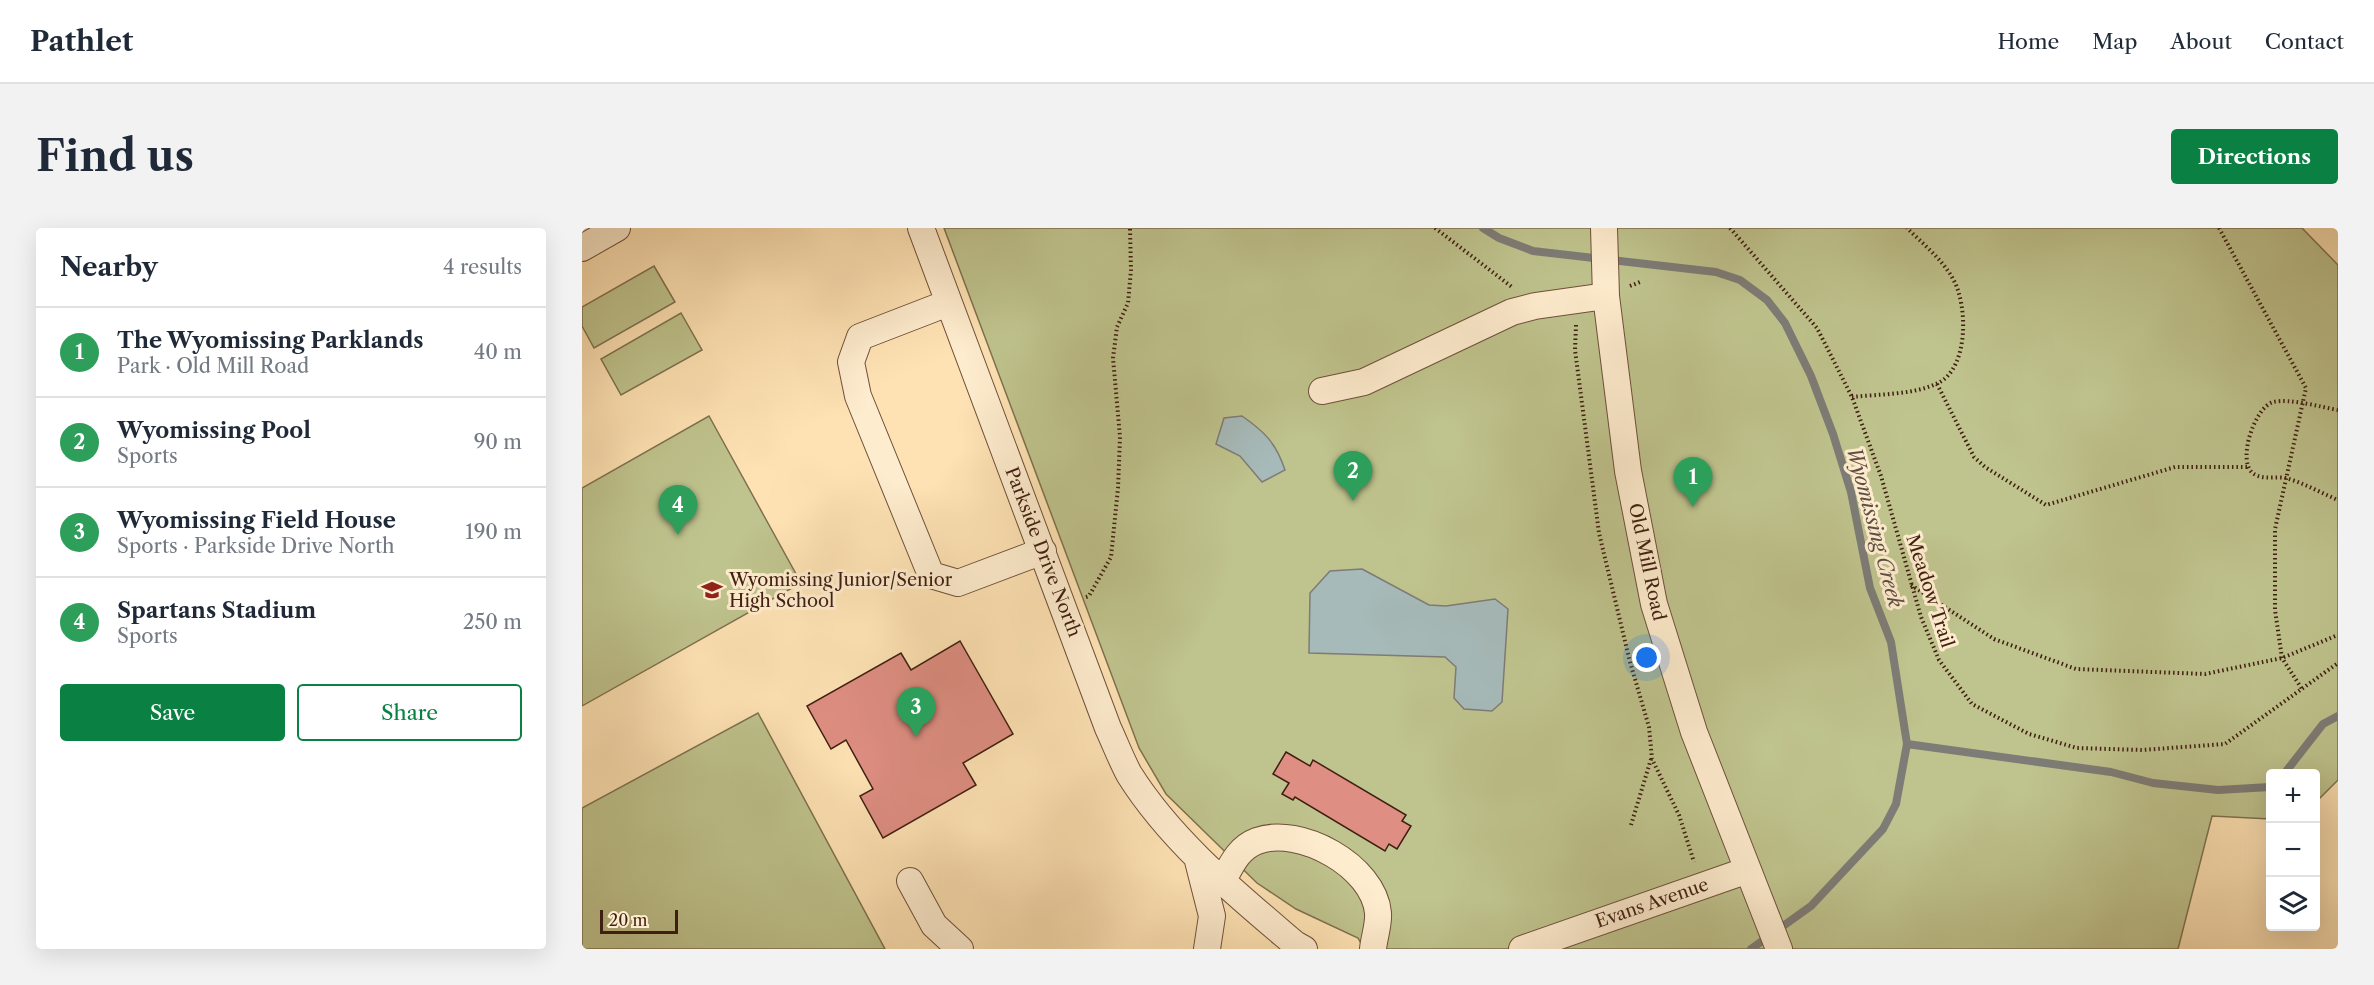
<!DOCTYPE html>
<meta charset="utf-8">
<style>
body{margin:0;font-family:"Libre Caslon Text",serif;background:#f2f2f3;color:#1f2937}
.controls{position:absolute;right:18px;bottom:18px;display:grid;overflow:hidden;border-radius:6px;box-shadow:0 6px 24px #0002}
.controls button{width:54px;height:54px;display:grid;place-items:center;padding:0;border:0;border-bottom:2px solid #e0e1e3;background:#fff;color:#1f2937;font:30px sans-serif}
.scale{position:absolute;left:18px;bottom:15px;width:78px;box-sizing:border-box;padding-left:6px;border:3px solid #3f1f11;border-top:0;font-size:16px;line-height:21px;white-space:nowrap;color:#3f1f11;-webkit-text-stroke:4px #feecce;paint-order:stroke}
.you{position:absolute;left:1065px;top:430px;width:21px;height:21px;margin:-15px;border:4px solid #fff;border-radius:50%;background:#1a73e8;box-shadow:0 0 0 9px #1a73e833}
.badge{display:grid;place-items:center;width:39px;height:39px;border-radius:50%;background:#0b8043;color:#fff;font-size:20px;font-weight:700}
.pin{position:absolute;translate:-50% -50px;filter:drop-shadow(0 2px 3px #0008)}
.pin::after{content:'';position:absolute;top:32px;width:21px;height:18px;background:inherit;clip-path:polygon(0 0,100% 0,50% 100%)}
.list{margin:0;padding:0;list-style:none}
h2{display:flex;justify-content:space-between;align-items:center;height:78px;margin:0;padding:0 24px;font-size:26px}
h2 small{font-size:20px;font-weight:400;color:#747a83}
.list li{display:grid;grid-template-columns:39px 1fr auto;gap:18px;align-items:center;box-sizing:border-box;height:90px;padding:0 24px;border-top:2px solid #e0e1e3}
.list b{display:block;font-size:22px;white-space:nowrap}
.list p{margin:0;font-size:20px;white-space:nowrap;color:#747a83}
.list em{font-size:20px;font-style:normal;color:#747a83}
.actions{display:flex;gap:12px;padding:18px 24px}
.actions a{flex:1;padding:14px 0;border:2px solid #0b8043;border-radius:6px;text-align:center;font-size:21px;color:#0b8043}
.actions .main{background:#0b8043;color:#fff}
.icon{flex:none;width:33px;height:33px;fill:none;stroke:currentColor;stroke-width:2;stroke-linecap:round;stroke-linejoin:round}
.map{position:relative;flex:none;width:1756px;height:721px;overflow:hidden;border-radius:6px}
header{display:flex;align-items:center;gap:36px;box-sizing:border-box;height:84px;padding:0 30px;background:#fff;border-bottom:2px solid #e0e1e3}
header strong{font-size:28px}
nav{display:flex;gap:33px;margin-inline-start:auto;font-size:21px}
.intro{display:flex;align-items:center;justify-content:space-between;box-sizing:border-box;height:144px;padding:0 36px}
h1{margin:0;font-size:42px}
.button{padding:15px 27px;border-radius:6px;background:#0b8043;color:#fff;font-size:21px;font-weight:700}
main{display:flex;gap:36px;padding:0 36px}
aside{flex:1;background:#fff;border-radius:6px;box-shadow:0 6px 24px #0002}
.map>svg:first-child{display:block}
</style>
<header>
<strong>Pathlet</strong>
<nav><a>Home</a><a>Map</a><a>About</a><a>Contact</a></nav>
</header>
<div class="intro"><h1>Find us</h1><a class="button">Directions</a></div>
<main>
<aside>
<h2>Nearby<small>4 results</small></h2>
<ul class="list">
<li><span class="badge" style="background:#2e9e5b">1</span><div><b>The Wyomissing Parklands</b><p>Park · Old Mill Road</p></div><em>40 m</em></li>
<li><span class="badge" style="background:#2e9e5b">2</span><div><b>Wyomissing Pool</b><p>Sports</p></div><em>90 m</em></li>
<li><span class="badge" style="background:#2e9e5b">3</span><div><b>Wyomissing Field House</b><p>Sports · Parkside Drive North</p></div><em>190 m</em></li>
<li><span class="badge" style="background:#2e9e5b">4</span><div><b>Spartans Stadium</b><p>Sports</p></div><em>250 m</em></li>
</ul>
<div class="actions"><a class="main">Save</a><a>Share</a></div>
</aside>
<div class="map">
<svg width="1756" height="721" viewBox="0 0 1756 721">
<rect width="100%" height="100%" fill="#fee2b3"/>
<filter id="stains"><feTurbulence type="fractalNoise" baseFrequency=".00333" numOctaves="4"/><feColorMatrix values="0 0 0 0 .2 0 0 0 0 .09 0 0 0 0 .02 0 0 0 .5 -.17"/></filter>
<radialGradient id="worn" r=".72"><stop offset=".6" stop-color="#630" stop-opacity="0"/><stop offset="1" stop-color="#630" stop-opacity=".3"/></radialGradient>
<path fill="#bfc38d" stroke="#7f714f" stroke-width="1.5" d="M362 0H1720L1756 37V552L1734 574V546H1688V591L1630 588 1596 721H782L776 710 714 681 675 655 584 566 557 520Z
M72 38 93 74 12 120 0 98V79Z
M99 85 120 122 39 167 19 131Z
M127 188 219 355 0 478V260Z
M176 485 303 721H0V580Z"/>
<path fill="#a6bab9" stroke="#7d7c76" stroke-width="1.5" d="M660 188C683 204 694 215 703 242L680 254 658 228 634 216 642 190Z
M780 341 847 377 864 378 913 371 926 381 920 474 910 483 882 481 872 470 874 439 863 429 727 425 728 365 748 343Z"/>
<g fill="none" stroke-linecap="round" stroke-linejoin="round">
<path stroke="#7d7c76" stroke-width="8" d="M901 0 917 10 951 23 1134 44 1158 52 1185 72 1203 95 1229 148 1251 206 1269 264 1288 360 1309 414 1325 516 1314 576 1301 601 1229 678 1169 721
M1325 516 1529 544 1571 555 1636 562 1688 559
M1702 546 1741 496 1756 488"/>
</g>
<path fill="#de8e82" stroke="#3f1f11" stroke-width="1.5" d="M378 413 431 506 381 535 394 557 301 610 278 568 291 561 264 512 249 521 225 478 319 425 329 442Z
M704 524 728 538 731 532 824 587 820 593 829 598 815 621 807 616 803 623 713 569 711 572 700 566 707 555 691 546Z"/>
<g fill="none" stroke-linecap="round" stroke-linejoin="round">
<defs>
<path id="minor" d="M339 0 526 500C533 515 539 531 547 546 589 613 653 665 713 716L722 721
M1022 0 1024 68 1046 243 1072 376 1112 504 1197 721
M0 20 35 0
M366 75 278 109 269 134 276 168 349 347 376 355 461 323
M740 163 782 154 930 84 953 78 1024 68
M615 629 630 688 625 721
M328 653 352 697 378 721
M640 654C649 638 656 620 675 613 717 597 792 638 796 685 797 696 792 710 791 721
M940 721 1166 642"/>
</defs>
<use href="#minor" stroke="#6f503a" stroke-width="28"/>
<path stroke="#3f1f11" stroke-width="4" stroke-dasharray="1.5 3" stroke-linecap="butt" d="M853 0 930 59
M1148 0 1235 100 1270 169 1299 248 1339 389 1357 432 1390 476 1447 506 1495 520 1560 522 1643 516 1756 435
M1637 0 1724 160 1693 301V382L1700 430 1720 461
M1048 58 1058 54
M994 97 993 122 1017 305 1048 434 1067 499 1070 531 1097 587 1112 634
M1355 156 1392 229 1403 239 1464 277 1593 239H1665
M1270 169C1297 166 1332 167 1356 155 1387 140 1386 77 1371 51 1361 32 1340 15 1325 0
M1756 182C1739 179 1707 170 1691 174 1672 180 1654 235 1672 246 1682 252 1694 248 1704 250 1722 255 1739 265 1756 272
M1329 357 1412 411 1494 441 1623 446 1700 430 1756 407
M504 369 507 368 529 329 536 260 538 209 531 130 535 99 546 75 549 42 548 0
M1049 597 1069 531"/>
<use href="#minor" stroke="#feecce" stroke-width="26"/>
</g>
<defs>
<symbol id="school-bare" viewBox="-9 -9 18 18"><path d="M0-5L7-2L0 1L-7-2ZM-4 1L0 2.5L4 1V4Q0 6-4 4Z" fill="#8f2418" stroke="#feecce" stroke-width="2.5" paint-order="stroke"/></symbol>
</defs>
<g fill-rule="evenodd">
<use href="#school-bare" x="115" y="347" width="30" height="30"/>
</g>
<g text-anchor="middle" stroke-width="6" stroke-linejoin="round" paint-order="stroke">
<g font-size="18" fill="#3f1f11" stroke="#feecce">
<text transform="translate(461 324) rotate(69)" y="6">Parkside Drive North</text>
<text transform="translate(1065 334) rotate(78)" y="6">Old Mill Road</text>
<text transform="translate(1348 363) rotate(72)" y="6">Meadow Trail</text>
<text transform="translate(1070 675) rotate(-19)" y="6">Evans Avenue</text>
</g>
<g font-size="18" fill="#3f1f11" stroke="#feecce" text-anchor="start">
<text x="147" y="358">Wyomissing Junior/Senior<tspan x="147" dy="21">High School</tspan></text>
</g>
<g font-size="20" font-style="italic" fill="#5e4e43" stroke="#feecce">
<text transform="translate(1293 299) rotate(75)" y="7">Wyomissing Creek</text>
</g>
</g>
<rect width="100%" height="100%" filter="url(#stains)"/>
<rect width="100%" height="100%" fill="url(#worn)"/>
</svg>
<div class="controls">
<button>+</button>
<button>−</button>
<button><svg class="icon" aria-label="layers" viewBox="0 0 24 24"><path d="M12 4l9 5-9 5-9-5zM3 14l9 5 9-5"/></svg></button>
</div>
<div class="scale">20 m</div>
<div class="you"></div>
<div class="pin badge" style="left:1111px;top:279px;background:#2e9e5b">1</div>
<div class="pin badge" style="left:771px;top:273px;background:#2e9e5b">2</div>
<div class="pin badge" style="left:334px;top:509px;background:#2e9e5b">3</div>
<div class="pin badge" style="left:96px;top:307px;background:#2e9e5b">4</div>
</div>
</main>
